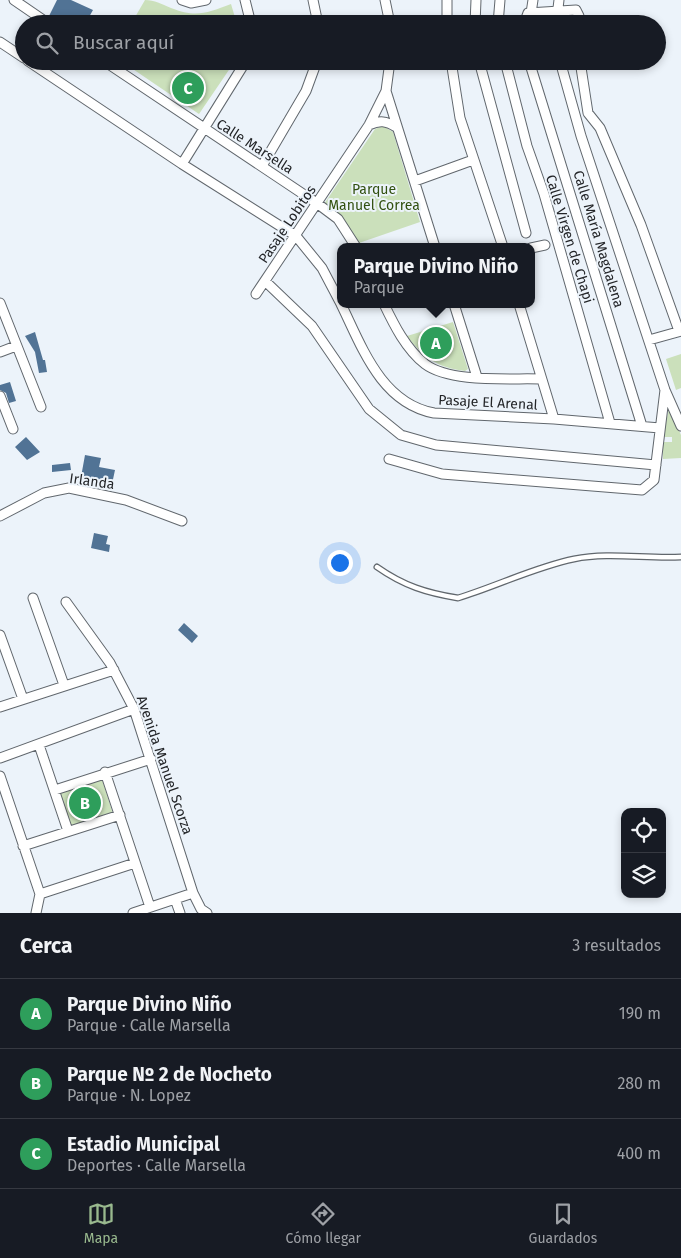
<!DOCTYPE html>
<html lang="es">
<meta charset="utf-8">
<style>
body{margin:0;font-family:"Fira Sans",sans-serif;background:#242831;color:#f1f3f6}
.controls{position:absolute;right:15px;bottom:15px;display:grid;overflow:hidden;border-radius:10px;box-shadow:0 2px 8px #0003}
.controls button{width:45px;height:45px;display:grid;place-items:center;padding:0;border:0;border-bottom:1px solid #363941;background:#171b24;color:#f1f3f6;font:25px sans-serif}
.you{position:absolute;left:339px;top:562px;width:18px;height:18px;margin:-12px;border:4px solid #fff;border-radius:50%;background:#1a73e8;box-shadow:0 0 0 8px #1a73e833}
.badge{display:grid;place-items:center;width:32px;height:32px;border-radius:50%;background:#99b98e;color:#fff;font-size:16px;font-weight:700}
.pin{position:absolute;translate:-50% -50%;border:2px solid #fff;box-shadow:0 1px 5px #0006}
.popup{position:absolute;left:337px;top:243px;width:198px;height:65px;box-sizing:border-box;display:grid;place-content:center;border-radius:10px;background:#171b24;filter:drop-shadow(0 1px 4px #0005);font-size:16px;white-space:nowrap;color:#9ea1a6}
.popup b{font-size:19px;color:#f1f3f6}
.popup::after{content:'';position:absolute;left:50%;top:100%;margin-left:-10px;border:10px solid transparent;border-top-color:#171b24}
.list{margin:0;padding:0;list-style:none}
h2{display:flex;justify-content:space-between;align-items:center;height:65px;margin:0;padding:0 20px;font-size:21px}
h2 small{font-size:16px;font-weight:400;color:#9ea1a6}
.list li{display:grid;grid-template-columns:32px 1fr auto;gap:15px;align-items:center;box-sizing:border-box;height:70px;padding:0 20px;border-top:1px solid #363941}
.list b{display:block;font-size:19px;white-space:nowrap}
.list p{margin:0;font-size:16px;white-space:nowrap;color:#9ea1a6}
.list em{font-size:16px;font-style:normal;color:#9ea1a6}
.icon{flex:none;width:28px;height:28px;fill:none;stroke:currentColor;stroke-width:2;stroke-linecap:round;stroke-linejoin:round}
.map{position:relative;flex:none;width:681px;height:913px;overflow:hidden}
.search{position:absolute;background:#171b24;box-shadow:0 2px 8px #0003;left:15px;right:15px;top:15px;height:55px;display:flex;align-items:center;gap:12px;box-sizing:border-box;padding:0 18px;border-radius:28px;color:#9ea1a6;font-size:19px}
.sheet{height:275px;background:#171b24}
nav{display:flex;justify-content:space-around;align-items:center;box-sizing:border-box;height:70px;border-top:1px solid #363941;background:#171b24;font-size:14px;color:#9ea1a6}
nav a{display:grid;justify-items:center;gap:2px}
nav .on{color:#99b98e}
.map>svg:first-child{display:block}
</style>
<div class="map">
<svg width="681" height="913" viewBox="0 0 681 913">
<rect width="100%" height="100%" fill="#ecf3fa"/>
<path fill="#cbe0bb" d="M145 0C155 0 161 4 171 8 196 18 207 13 231 4L237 24H131Z
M121 61H235L199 114Z
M383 126 393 132 420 222 359 243 343 219 324 204 375 129Z
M453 322 468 369 465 371C438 368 424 358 407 336Z
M681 354V388L676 390 666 359Z
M669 408 681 435V458L663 459V442H672V437H663Z
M102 779 113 814 70 829 57 792Z"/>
<path fill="#517395" d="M57 0H71L93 10 85 24H56L49 16Z
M35 332 43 360H45L47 372 39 373 35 352 25 336Z
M10 382 16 401 9 403 6 393 0 390V385Z
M26 437 40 452 27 460 15 447Z
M85 455 101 458 99 467 115 470 112 484 81 477Z
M70 463 71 470 52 472V465Z
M94 533 108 536 106 544 110 545 109 552 91 548Z
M184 623 198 636 192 643 178 630Z"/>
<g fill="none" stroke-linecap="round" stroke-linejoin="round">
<defs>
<path id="lane" d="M377 567C404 586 427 593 458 598 497 586 535 567 574 559 609 552 646 559 681 557"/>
<path id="street" d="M14 0 49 24
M182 0 191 3 206 0
M245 0 251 24
M313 0 318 24
M385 0 390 24
M447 0V24
M531 13 533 0
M475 24 476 0
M498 24 500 0
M524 24 528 13 576 10 579 16 578 24
M556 24 559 0
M0 42 24 58
M28 61 182 164 296 236 322 268 341 304
M104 61 318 204 338 219 356 247
M390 61 386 91 435 247
M451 61 460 118 503 247
M479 61 526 233
M505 61 527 146 544 194 610 423
M529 61 642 426
M560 61 581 136 665 390 681 426
M580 61 588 113 600 128 641 225 679 331
M369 125C380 120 386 121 396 127
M182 164 246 61
M262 166 306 91 317 61
M415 181 473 160
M531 248 545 245
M265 281 312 326 369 409 401 435 436 445 656 465
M256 294 369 125 386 91
M0 303 41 407
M341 304C362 347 381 403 434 413L554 419 660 428
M384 304C394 325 406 349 425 364 450 383 509 378 541 379
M454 304 477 377
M519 304 554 419
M649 340 681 331
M0 352 16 346
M0 396 13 429
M389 459 442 474 642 490 654 480 665 390
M0 516 44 493 69 488 126 500 182 521
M33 598 64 685
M66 602 110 663 134 709 193 893 201 909 207 913
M0 635 23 699
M0 707 114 670
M39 745 68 831
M0 758 134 709
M105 772 150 907
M0 776 40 894 36 913
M55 790 151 759
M23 846 120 815
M40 894 135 863
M175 899 180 913
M133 913 193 893"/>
</defs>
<use href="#lane" stroke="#61676d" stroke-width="7"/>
<use href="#street" stroke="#61676d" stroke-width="11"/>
<use href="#lane" stroke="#fff" stroke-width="4.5"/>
<use href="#street" stroke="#fff" stroke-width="9"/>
</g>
<g text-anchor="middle" stroke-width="4" stroke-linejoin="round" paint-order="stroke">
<g font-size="14" fill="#232528" stroke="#ecf3fa">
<text transform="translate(255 146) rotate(33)" y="5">Calle Marsella</text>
<text transform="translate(287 224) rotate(-56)" y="5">Pasaje Lobitos</text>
<text transform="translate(570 239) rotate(73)" y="5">Calle Virgen de Chapi</text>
<text transform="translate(599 239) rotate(73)" y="5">Calle María Magdalena</text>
<text transform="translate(488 402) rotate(3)" y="5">Pasaje El Arenal</text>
<text transform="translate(92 481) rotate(8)" y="5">Irlanda</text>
<text transform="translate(165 765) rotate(71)" y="5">Avenida Manuel Scorza</text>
</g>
<g font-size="14" fill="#325010" stroke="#ecf3fa">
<text x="374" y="194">Parque<tspan x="374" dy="16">Manuel Correa</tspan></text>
</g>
</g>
</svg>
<div class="controls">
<button><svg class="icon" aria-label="locate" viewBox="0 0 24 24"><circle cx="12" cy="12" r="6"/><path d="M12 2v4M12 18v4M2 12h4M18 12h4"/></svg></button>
<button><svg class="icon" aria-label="layers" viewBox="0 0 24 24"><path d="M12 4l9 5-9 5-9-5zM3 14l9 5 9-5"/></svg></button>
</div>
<div class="you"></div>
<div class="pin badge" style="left:436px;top:343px;background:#2e9e5b">A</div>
<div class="popup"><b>Parque Divino Niño</b>Parque</div>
<div class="pin badge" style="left:85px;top:803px;background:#2e9e5b">B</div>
<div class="pin badge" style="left:188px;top:88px;background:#2e9e5b">C</div>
<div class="search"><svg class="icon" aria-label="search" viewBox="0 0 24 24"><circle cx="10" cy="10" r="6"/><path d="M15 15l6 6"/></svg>Buscar aquí</div>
</div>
<section class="sheet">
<h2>Cerca<small>3 resultados</small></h2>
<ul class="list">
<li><span class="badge" style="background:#2e9e5b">A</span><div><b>Parque Divino Niño</b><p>Parque · Calle Marsella</p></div><em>190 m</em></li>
<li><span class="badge" style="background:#2e9e5b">B</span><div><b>Parque Nº 2 de Nocheto</b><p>Parque · N. Lopez</p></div><em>280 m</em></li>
<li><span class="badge" style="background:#2e9e5b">C</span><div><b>Estadio Municipal</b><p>Deportes · Calle Marsella</p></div><em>400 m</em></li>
</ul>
</section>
<nav>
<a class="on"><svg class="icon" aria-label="map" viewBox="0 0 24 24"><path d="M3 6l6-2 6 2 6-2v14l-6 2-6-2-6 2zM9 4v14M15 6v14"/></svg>Mapa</a>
<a><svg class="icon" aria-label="directions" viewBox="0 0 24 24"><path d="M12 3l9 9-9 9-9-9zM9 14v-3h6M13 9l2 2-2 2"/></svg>Cómo llegar</a>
<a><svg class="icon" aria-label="saved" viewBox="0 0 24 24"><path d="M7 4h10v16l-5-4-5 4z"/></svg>Guardados</a>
</nav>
